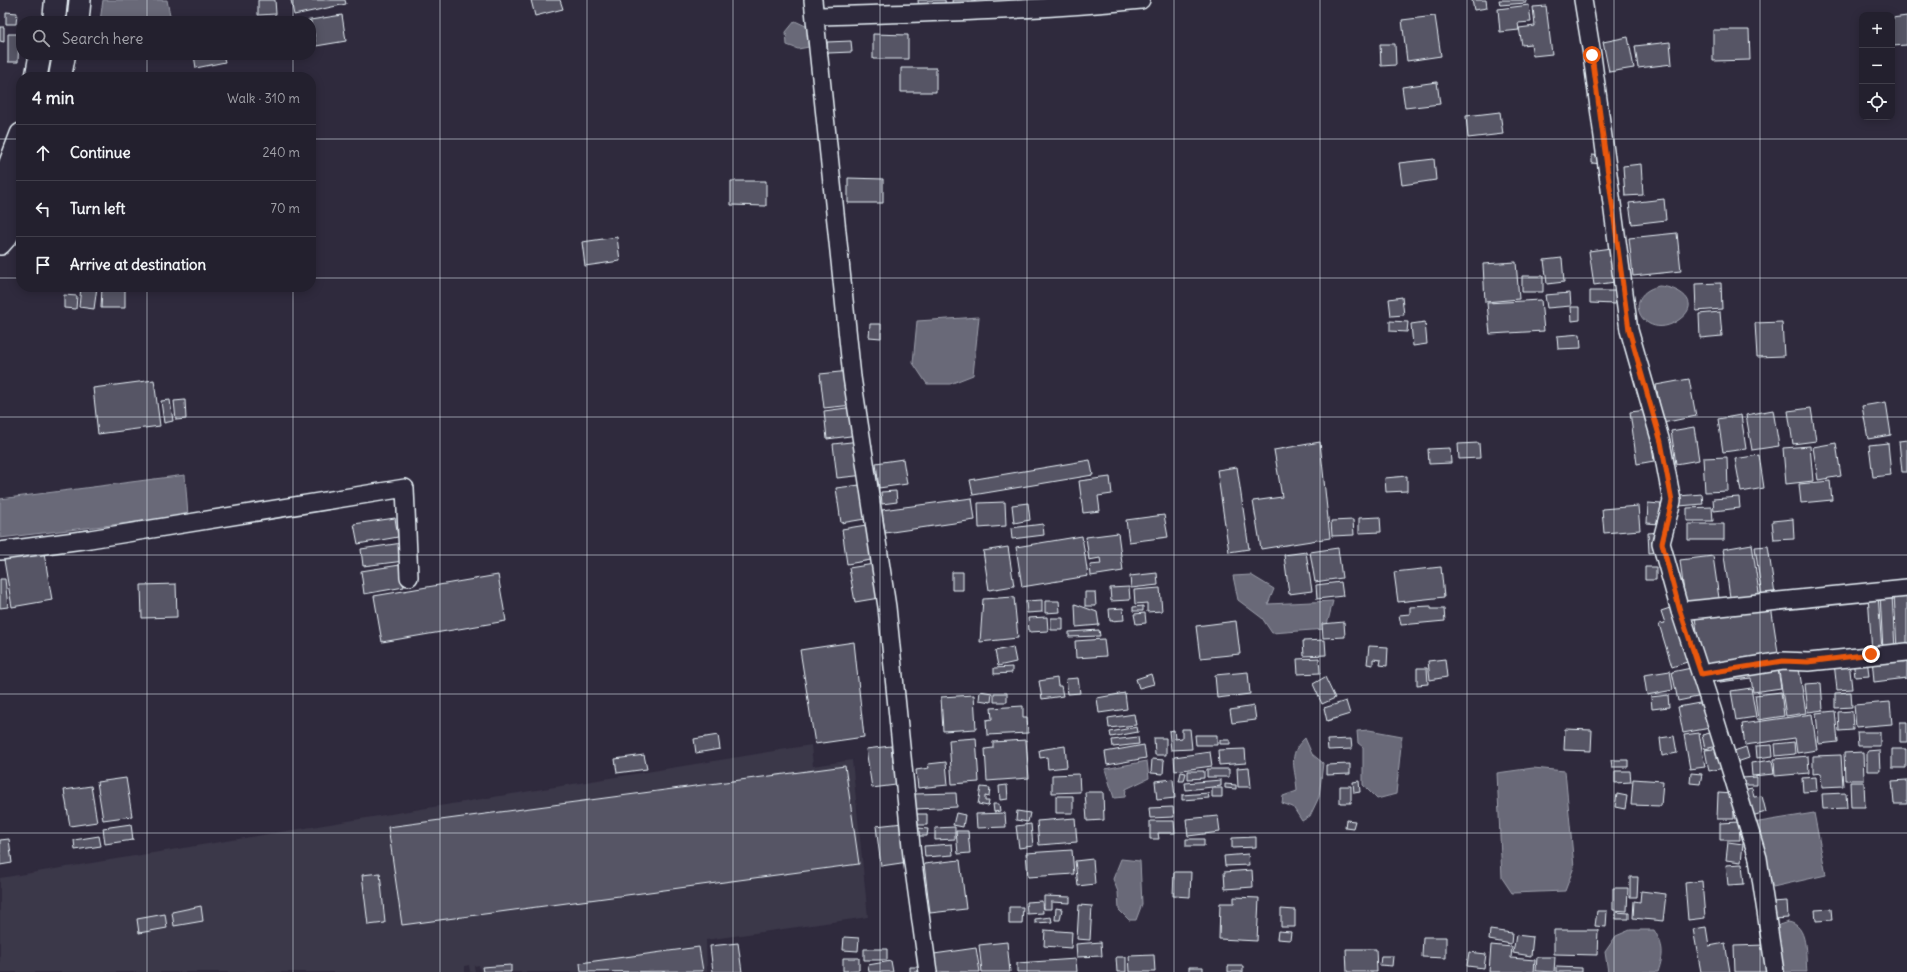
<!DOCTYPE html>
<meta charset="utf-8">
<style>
body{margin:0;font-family:Delius,sans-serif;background:#2f2d3a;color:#f1f3f6}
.controls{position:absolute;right:12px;top:12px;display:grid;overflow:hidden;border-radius:8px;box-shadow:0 2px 10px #0003}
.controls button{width:36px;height:36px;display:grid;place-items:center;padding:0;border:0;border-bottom:1px solid #403e4a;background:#23202e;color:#f1f3f6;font:20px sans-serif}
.stop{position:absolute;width:12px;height:12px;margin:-9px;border:3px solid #ea580c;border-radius:50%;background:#fff}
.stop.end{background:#ea580c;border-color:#fff;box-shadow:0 1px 4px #0008}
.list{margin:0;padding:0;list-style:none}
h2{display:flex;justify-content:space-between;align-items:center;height:52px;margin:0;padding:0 16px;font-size:17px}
h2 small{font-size:13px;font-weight:400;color:#a3a3aa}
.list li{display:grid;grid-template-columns:26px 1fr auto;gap:12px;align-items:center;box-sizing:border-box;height:56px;padding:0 16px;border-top:1px solid #403e4a}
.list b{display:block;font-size:15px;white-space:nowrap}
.list em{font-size:13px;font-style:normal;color:#a3a3aa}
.icon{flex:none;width:22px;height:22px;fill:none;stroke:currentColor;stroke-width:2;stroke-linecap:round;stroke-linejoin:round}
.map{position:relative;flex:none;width:1907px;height:972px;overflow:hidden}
.search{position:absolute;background:#23202e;box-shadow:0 2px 10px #0003;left:16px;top:16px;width:300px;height:44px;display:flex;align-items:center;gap:10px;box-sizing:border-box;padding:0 14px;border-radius:16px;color:#a3a3aa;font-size:15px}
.panel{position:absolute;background:#23202e;box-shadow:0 2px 10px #0003;left:16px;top:72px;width:300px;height:220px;border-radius:16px}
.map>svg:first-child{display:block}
</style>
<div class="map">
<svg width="1907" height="972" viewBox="0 0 1907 972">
<rect width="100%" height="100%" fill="#2f2a3d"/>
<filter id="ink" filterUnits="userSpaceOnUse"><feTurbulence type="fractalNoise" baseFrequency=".025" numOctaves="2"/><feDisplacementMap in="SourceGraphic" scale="8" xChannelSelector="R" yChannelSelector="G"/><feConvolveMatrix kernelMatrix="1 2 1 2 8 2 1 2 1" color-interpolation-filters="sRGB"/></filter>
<g filter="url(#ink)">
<path fill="#3b3749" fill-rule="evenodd" d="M811 745 813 766 852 760 868 917 706 940 707 972H694L703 971 699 947 580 963 581 972H511V965L482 968 483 972H480L479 965 474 966 475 972H470L469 965 465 966V972H0V878ZM845 766 858 864 402 925 389 827ZM380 873 385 923 368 925 362 875Z"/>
<path fill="#696978" stroke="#9c9fab" d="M103 0H167L171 21H100Z
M795 21 808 27 809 47 798 49 787 45 786 32Z
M1659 286C1678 287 1703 302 1680 319 1646 345 1617 296 1659 286Z
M979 317 973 375 950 384H927L913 363 917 321Z
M185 475 188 516 0 538V499Z
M1251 575 1274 589 1268 604 1333 601 1326 629 1272 633 1262 618 1238 600 1233 576Z
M1369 730 1402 736 1396 794 1377 799 1363 785V747L1358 743 1357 731Z
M1305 738 1312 754 1323 763 1319 797 1310 816 1302 821 1293 807 1282 803 1283 796 1297 791C1296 769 1286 755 1305 738Z
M1147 761 1149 778 1126 789 1125 797 1114 798 1105 769Z
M1533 768 1565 771 1574 867 1565 891 1512 893 1502 878 1497 773Z
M1814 813 1826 875 1773 887 1753 823Z
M1121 859 1140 861 1142 904 1136 920H1129L1119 910 1118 892 1113 879Z
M1788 922C1809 925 1805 955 1807 972H1779L1777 927 1779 925Z
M1630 930H1654C1664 946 1664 954 1658 972H1608L1605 952 1616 936Z"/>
<path fill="#575565" stroke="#e8f1f8" d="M258 0H275L276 14 258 15Z
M291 0H345L346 4 294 15Z
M531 0H560L563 9 535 16Z
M918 0H945L946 8 919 10Z
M952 0H975V6L953 8Z
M1472 0H1486L1487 8 1474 10Z
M1499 0H1526V3L1500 5Z
M1529 5 1531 22 1518 23 1519 30 1500 32 1498 9Z
M1546 6 1552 54 1533 56 1531 44 1522 45 1519 28 1535 26 1533 7Z
M6 12 17 13 16 24H6Z
M342 15 346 41 316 46 314 33 311 34V21H304Z
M1435 16 1441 56 1407 61 1402 20Z
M1907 16V45L1892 46V18Z
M0 27H4V42L0 41Z
M1713 30H1749L1750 60 1713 61Z
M8 34H19L18 62H8Z
M873 34 908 35V59H873Z
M1628 37 1634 68 1609 72 1603 42Z
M851 41 852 52 828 53 827 42Z
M1670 42 1672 64 1638 68 1635 46Z
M1380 44H1395L1396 65 1381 66Z
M194 55H223L225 62 196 68Z
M901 68H936V92H901Z
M1437 82 1440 104 1405 108 1402 87Z
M1500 112 1503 134 1468 138 1466 116Z
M1592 155 1603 156 1602 164 1592 163Z
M1434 159 1436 180 1402 185 1399 163Z
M1641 164 1643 195 1625 196 1623 166Z
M848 178 883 179V203H848Z
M731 181H766V206L731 205Z
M1664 199 1666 220 1632 224 1629 203Z
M1677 233 1681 271 1633 276 1629 238Z
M617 237 620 261 585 266 582 242Z
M1611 248 1615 282 1594 285 1589 251Z
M1562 258 1564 282 1547 284 1544 260Z
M1516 262 1519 299 1485 302 1483 264Z
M1522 276H1543V292H1522Z
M1721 283 1722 309 1696 311 1695 284Z
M81 287H97L94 309 79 307Z
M102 287H125V308H101Z
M1590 291H1616L1615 304 1590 303Z
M1570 293 1571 306 1547 308 1545 295Z
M64 295 77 296 76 309 64 308Z
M1402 297 1404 315 1391 316 1389 299Z
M1541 300 1544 331 1490 334 1487 303Z
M1571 307H1580V320L1572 321Z
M1720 312 1722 336 1700 338 1699 314Z
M1390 321 1408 322 1407 332 1390 331Z
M1425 322 1427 344 1413 346 1411 324Z
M1782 322 1784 356 1757 357 1755 323Z
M870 324H881V338L869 337Z
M1580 334 1581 348 1558 349 1557 336Z
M850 371 853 405 824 408 820 374Z
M1689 379 1696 416 1663 423 1656 385Z
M154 380 160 426 98 434 93 388Z
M170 400 173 421 164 423 161 401Z
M185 400 186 419 176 420 174 401Z
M1886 402 1891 435 1868 439 1862 406Z
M854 407 858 435 827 439 824 411Z
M1811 408 1816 441 1793 444 1788 411Z
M1647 410 1654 461 1637 464 1630 412Z
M1773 410 1779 446 1752 450 1746 415Z
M1741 415 1746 449 1723 452 1718 419Z
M1694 427 1699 460 1676 464 1671 431Z
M1907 440V472H1902L1899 441Z
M860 441 865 475 837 478 833 444Z
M1320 442 1330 538 1261 549 1253 501 1282 497 1274 450Z
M1479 443 1480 458 1459 459 1458 444Z
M1836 443 1841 476 1818 480 1813 447Z
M1888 443 1891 475 1873 477 1869 445Z
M1810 446 1813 481 1786 484 1783 448Z
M1450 448 1451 463 1429 464 1428 449Z
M1759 455 1764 488 1741 492 1735 459Z
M1727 457 1728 491 1705 492 1703 458Z
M903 459 907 484 879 488 876 463Z
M1090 460 1093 475 973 495 970 480Z
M1237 467 1249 549 1229 552 1217 470Z
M1407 476V491L1386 492 1385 478Z
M1110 477 1112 494 1098 496 1100 511 1083 513 1079 481Z
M1830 481 1832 500 1801 503 1799 484Z
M860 485 865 519 841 523 836 488Z
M896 491 897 502 882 504 881 492Z
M1702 494 1703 504 1679 506V496Z
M1739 497 1740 508 1714 511 1713 499Z
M972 498 975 520 885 533 882 510Z
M1005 502 1006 526 979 528 978 503Z
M1028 503 1030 520 1014 523 1012 505Z
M1648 503 1661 504 1659 524 1647 523Z
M1638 506 1640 530 1604 533 1602 509Z
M1712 507 1713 521H1687V508Z
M1164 515 1168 537 1129 542 1126 520Z
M1380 517 1381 532 1359 533V518Z
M395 518 398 537 358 544 354 524Z
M1793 519 1794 539 1774 540 1772 521Z
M1353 520 1354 535 1332 536 1331 521Z
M1043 524 1044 535 1012 539 1011 528Z
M1688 524H1724V540H1688Z
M866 525 871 560 847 564 842 529Z
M1660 532 1662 552 1649 553 1648 533Z
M1118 533 1123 571 1091 576 1090 565 1101 564 1100 558 1089 560 1086 537Z
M1082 536 1088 576 1022 587 1016 547Z
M402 543 404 561 363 566 361 549Z
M1752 544 1760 600 1731 604 1723 549Z
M1768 546 1775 595 1762 597 1755 547Z
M43 547 52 600 12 607 3 554Z
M1008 547 1014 586 989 590 983 551Z
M1338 548 1342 578 1315 582 1310 552Z
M1306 552 1312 591 1289 594 1284 555Z
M1713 556 1720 605 1686 609 1680 560Z
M874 564 879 598 855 602 849 568Z
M400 565 404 587 364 594 361 571Z
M1441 567 1444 597 1398 602 1394 572Z
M1645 567H1656V580H1645Z
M952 572H963V590H952Z
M1157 573 1158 585 1131 588 1130 576Z
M498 575 506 621 382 642 374 596Z
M0 579H5L8 607 0 608Z
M1341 582 1343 596 1317 599 1316 585Z
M176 584 177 617 142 618 141 585Z
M1129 587 1130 600 1111 601 1110 588Z
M1160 588 1162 611 1147 612V603L1135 604 1134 590Z
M1085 592H1095L1096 606H1085Z
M1907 593V648L1897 649 1894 594Z
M1878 595 1882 651 1872 652 1868 596Z
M1880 595H1892L1895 649 1883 650Z
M1014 597 1018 638 980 642 983 599Z
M1042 600V612L1027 613 1026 601Z
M1045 601H1059L1060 612 1045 613Z
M1075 604 1097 612 1099 625 1076 627Z
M1143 606V611H1133V607Z
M1431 606V609H1444L1445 621 1401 625 1399 615 1410 614V607Z
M1676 606 1693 660 1672 667 1659 624 1665 623 1661 611Z
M1771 606 1779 659 1703 669 1695 618Z
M1123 608 1124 620 1110 621 1109 609Z
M1145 613 1146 623 1136 624 1134 614Z
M1047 617 1048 631 1029 632 1028 618Z
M1051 618H1063V630H1051Z
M1236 621 1240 654 1200 658 1196 626Z
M1344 622 1345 637 1323 638 1322 624Z
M1099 630 1100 636 1069 637V632Z
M1104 639 1106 656 1076 658 1075 641Z
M1325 640 1326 655 1304 656 1303 641Z
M854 642 864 737 815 744 800 650Z
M1369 646 1388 647 1387 666 1380 665 1381 660 1373 659V665L1367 664Z
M1013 647 1016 662 998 666 995 651Z
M1907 655V678L1874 682 1872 658Z
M1319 658 1320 673 1298 674 1297 659Z
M1867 658 1869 676 1855 677 1853 659Z
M1445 659 1447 677 1430 680 1428 661Z
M1849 661 1852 689 1837 690 1834 663Z
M1798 662 1806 713 1786 716 1778 665Z
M1777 663 1781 688 1753 692 1751 678 1720 682 1718 671Z
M1012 667V673L994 674V668Z
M1696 667 1702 696 1678 701 1672 672Z
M1417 668H1427L1428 684 1417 685Z
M1670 671 1673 690 1647 695 1644 675Z
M1248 672 1250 694 1217 698 1215 675Z
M1151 674 1154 684 1139 688 1136 679Z
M1325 677 1335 698 1322 704 1313 684Z
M1057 678 1058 686H1061L1063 696 1042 699 1039 681Z
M1078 678 1080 693 1068 694 1066 679Z
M1821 683 1823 710 1808 712 1805 684Z
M1751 688 1756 717 1736 720 1731 691Z
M980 691 992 693 991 702 979 700Z
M1781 692 1784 716 1758 720 1755 695Z
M1851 692 1852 707 1835 708V693Z
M994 693H1007V702H994Z
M1125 693 1127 709 1099 713 1097 698Z
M974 695 976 729 943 731 941 697Z
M1668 695 1669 707 1652 709 1651 697Z
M1346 701 1350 714 1327 721 1324 708Z
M1705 702 1710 728 1683 733 1678 707Z
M1890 702 1892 724 1856 727 1854 705Z
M1023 706V717H1027L1028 733 987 735 986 720 992 719 991 708Z
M1254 706 1256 720 1232 723 1230 710Z
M1835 711 1838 742 1819 744 1816 713Z
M1852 711 1853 730 1839 731 1838 712Z
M1134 714 1136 725 1109 728 1108 718Z
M1812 714 1817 750 1797 753 1795 738 1745 745 1742 724Z
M1900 722H1907V742H1900Z
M1137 727 1138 732 1111 737 1110 732Z
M1182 729H1190L1192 749 1171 750 1169 731 1174 730 1175 739 1182 738Z
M1565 729 1592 730 1591 751 1564 750Z
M1714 732 1717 746 1705 749 1702 735Z
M1857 732H1880V746H1858Z
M1699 733 1705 767 1690 769 1684 735Z
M718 735 720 749 696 753 694 739Z
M1195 735H1217V745H1196Z
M1674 736 1677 753 1662 756 1660 738Z
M1138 737 1139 744 1113 747 1112 740Z
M976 738 979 782 952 784 949 740Z
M1154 738H1166V755H1155Z
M1351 739 1352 749 1328 750 1327 740Z
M1026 740 1029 778 987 781 985 749 993 748V742Z
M1220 740H1230V744H1220Z
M1794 742 1795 754 1776 756 1775 744Z
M1144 745 1146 758 1107 765 1105 752Z
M1772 745 1773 756 1757 758 1756 746Z
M891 746 896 785 872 788 866 749Z
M1065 746 1067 767 1048 769 1047 757 1040 758 1039 750Z
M1746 747 1749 758 1737 762 1734 751Z
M1721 748 1724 768 1709 771 1705 750Z
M1245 749 1246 763 1219 765 1218 750Z
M1892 749H1906V768H1892Z
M1879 750 1880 771H1867V751Z
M1210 752 1212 766 1175 771 1174 757Z
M1863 752 1864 780H1845L1844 753Z
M644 755 647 769 617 773 615 759Z
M1841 755 1843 786 1822 787 1821 773 1813 774V756Z
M1808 756 1809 773 1775 776 1774 759Z
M1152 759 1164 760 1163 774 1151 773Z
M1611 760H1628V767H1612Z
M1772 760 1774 774 1752 776 1751 763Z
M946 762 948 785 918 788 916 770 929 768 928 764Z
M1350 764V774L1326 775V765Z
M845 766 859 864 402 925 388 827Z
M1249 767 1251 787H1238L1237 768Z
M1207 769H1229V777H1207Z
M1188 771H1204V778L1188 779Z
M1615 771H1630L1631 782 1615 783Z
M1181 772 1186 773 1184 781H1179Z
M1691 773 1702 774 1700 784 1690 783Z
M1079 774 1080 792 1052 793V775Z
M1757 777V785H1741V778Z
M1816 777 1817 791 1803 792 1802 778Z
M126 778 132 816 103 820 97 782Z
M1173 779 1175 798 1157 800 1155 781Z
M1633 779 1663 781 1661 806 1631 805Z
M1221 780V786L1186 790 1185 783Z
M1907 780V804H1894L1892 781Z
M1359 781 1360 792 1354 793 1353 782Z
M1850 782H1864L1865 807H1851Z
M1225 784 1236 785V789L1225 788Z
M1007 785 1008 799 1000 800 999 786Z
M91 786 97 822 70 826 64 790Z
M1340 786H1351V803H1340Z
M981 787 990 788 989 797 985 796V801H989L988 806 978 804Z
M1212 788H1222V797H1212Z
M1752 788 1754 797 1762 796 1766 812 1748 817 1742 790Z
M1085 792H1103L1104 820 1087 821Z
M956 793 957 807 916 809 915 794Z
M1208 793 1209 798 1182 800V795Z
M1718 793 1734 794V819H1717Z
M1846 793 1847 808 1823 809 1822 794Z
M1617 794 1627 796 1625 809 1615 807Z
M1056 796H1073V813H1056Z
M993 804H999L1000 811 994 812Z
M1173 807 1174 817 1150 818 1149 808Z
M1017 811 1030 813 1028 822 1016 820Z
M956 813 965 815 963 827 953 825Z
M1005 813 1006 827 977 828 976 814Z
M916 814H927V825H916Z
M1218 816 1220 832 1188 836 1186 819Z
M1075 818 1077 842 1039 845 1037 821Z
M1346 820 1355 821 1353 828 1345 827Z
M1150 821H1174L1175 833H1158L1159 839H1150Z
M1739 822 1740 840H1720V823Z
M903 823 908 862 881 866 876 826Z
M131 824 133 840 105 844 103 828Z
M1031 824 1033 846 1019 848 1016 826Z
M955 827V839L935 840V828Z
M919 828 928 829 927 836H918Z
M956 831H968L970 853 958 854Z
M99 836 101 846 75 850 74 840Z
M1256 837V847L1232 848V838Z
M9 839 12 863 0 865V840Z
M1186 839H1204V846H1186Z
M1728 842 1743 844 1741 862 1726 860Z
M952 844 953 855 925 857 924 846Z
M1072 850 1074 874 1028 877 1026 853Z
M1248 854 1249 865 1225 866 1224 856Z
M1093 859 1095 884 1078 886 1075 861Z
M960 860 966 909 930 913 924 864Z
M1742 864 1744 884 1728 885 1726 865Z
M1252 870 1253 887 1225 889 1224 872Z
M1174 872H1191L1190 897 1173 896Z
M380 873 385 923 368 925 362 875Z
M1630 877H1638L1637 897H1630Z
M1702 881 1705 918 1688 920 1685 883Z
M1613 888H1628L1627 911 1613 910Z
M1641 891 1666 894 1663 921 1633 918 1634 901 1640 902Z
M1044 896 1070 897V903L1051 902V909H1044Z
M1234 897 1259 898 1257 941 1219 939 1220 903H1234Z
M1042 901 1043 913 1027 914 1026 902Z
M1787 901 1788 918 1773 919 1772 902Z
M1079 905 1092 906 1090 940 1077 939Z
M201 906 203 921 174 926 172 912Z
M1009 907H1023L1022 924H1009Z
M1056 908 1062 909 1060 920H1055Z
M1281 909 1295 910V927H1281Z
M1831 909 1832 920 1816 921 1815 910Z
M1597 911H1607L1606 927 1595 926Z
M1616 912 1629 913V919H1616Z
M165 914 167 928 139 933 137 919Z
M1051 917 1052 922 1035 923V919Z
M1706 927 1709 946 1725 943 1730 972H1701L1693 929Z
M1045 930 1072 932 1071 948 1044 946Z
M1490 930 1512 933 1511 944 1489 940Z
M1554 930H1598L1597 955 1554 954Z
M1278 931 1291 932 1290 940 1277 939Z
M1516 935 1533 937 1531 956 1513 953Z
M844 937 859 938 858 951 843 950Z
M1423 937H1446V958L1422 957Z
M1007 942 1010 972H982L979 945Z
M1101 942 1102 956 1077 957 1076 944Z
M738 943 742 972H713L710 946Z
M1491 945 1512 947 1511 958 1535 960 1534 972H1489Z
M1765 945 1767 972H1735L1734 946Z
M699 947 703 971 581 972 580 963Z
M976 948 980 972H937L934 954Z
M864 949H887V960H864Z
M1346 949H1376L1377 972H1347Z
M1469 952 1486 954 1484 968 1467 966Z
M1154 955 1155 972H1130L1129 956Z
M1381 956H1393L1392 966 1380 965Z
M1116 957H1126V972H1117Z
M1537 957H1555L1554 972 1536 971Z
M843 958H859V970L843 971Z
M1076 959 1077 972H1017V963Z
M891 961 893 972H869L868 965Z
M511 965V972H483L482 967Z
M1228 966H1243V972H1228Z
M910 967H918V972H910Z
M1189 967H1203V972H1189Z
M1556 967 1582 968V972H1556Z"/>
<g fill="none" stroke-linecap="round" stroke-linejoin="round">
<defs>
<path id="minor" d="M813 0 852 377 887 607 912 856 928 972
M1583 0 1592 55 1629 330 1661 442 1672 501 1661 543 1680 611 1712 709 1758 858 1775 972
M815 16C924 13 1032 11 1141 0
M0 551 90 539 405 488 409 577
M1680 611 1907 588
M1701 674 1783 661 1809 662 1907 652"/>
<path id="major" d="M78 21 80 0
M36 77 40 55
M5 176 21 134
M0 244 7 236 21 211"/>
<path id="highway" d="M54 21 56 0
M60 77 64 55
M0 200 11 183 21 159
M0 228 21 194"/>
</defs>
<use href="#minor" stroke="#e8f1f8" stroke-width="20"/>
<use href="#major" stroke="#e8f1f8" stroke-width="24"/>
<use href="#highway" stroke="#e8f1f8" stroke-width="25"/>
<use href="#minor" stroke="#2f2a3d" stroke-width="17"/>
<use href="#major" stroke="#2f2a3d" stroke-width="21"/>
<use href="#highway" stroke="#2f2a3d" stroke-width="22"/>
</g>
</g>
<g fill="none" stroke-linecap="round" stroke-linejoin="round" filter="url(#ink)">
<path stroke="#ea580c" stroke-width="5" d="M1592 55 1629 330 1661 442 1672 501 1662 543 1680 611 1701 674 1783 661 1808 662 1871 654"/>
</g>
<path fill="none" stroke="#e8f1f8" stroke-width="1" stroke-opacity="0.55" d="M147 0V21M293 0V21M440 0V972M587 0V972M733 0V972M880 0V972M1027 0V972M1174 0V972M1320 0V972M1467 0V972M1614 0V972M1760 0V972M147 55V77M293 55V77M0 139H21M311 139H1907M0 278H21M311 278H1907M147 287V972M293 287V972M0 417H1907M0 555H1907M0 694H1907M0 833H1907"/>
</svg>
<div class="controls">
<button>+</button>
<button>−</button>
<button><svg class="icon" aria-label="locate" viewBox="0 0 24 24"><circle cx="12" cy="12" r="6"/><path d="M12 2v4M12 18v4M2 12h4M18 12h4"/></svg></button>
</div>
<div class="stop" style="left:1592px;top:55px"></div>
<div class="stop end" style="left:1871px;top:654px"></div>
<div class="search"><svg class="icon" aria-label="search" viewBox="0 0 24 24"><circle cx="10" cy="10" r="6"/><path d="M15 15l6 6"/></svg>Search here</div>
<section class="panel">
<h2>4 min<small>Walk · 310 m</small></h2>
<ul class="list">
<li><svg class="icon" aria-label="ahead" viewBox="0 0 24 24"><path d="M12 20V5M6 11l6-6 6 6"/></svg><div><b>Continue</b></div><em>240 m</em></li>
<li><svg class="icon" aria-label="left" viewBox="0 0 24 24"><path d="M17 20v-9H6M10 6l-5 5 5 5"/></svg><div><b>Turn left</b></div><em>70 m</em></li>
<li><svg class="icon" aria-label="arrive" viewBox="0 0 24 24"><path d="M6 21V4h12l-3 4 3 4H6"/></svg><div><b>Arrive at destination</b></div></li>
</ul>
</section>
</div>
